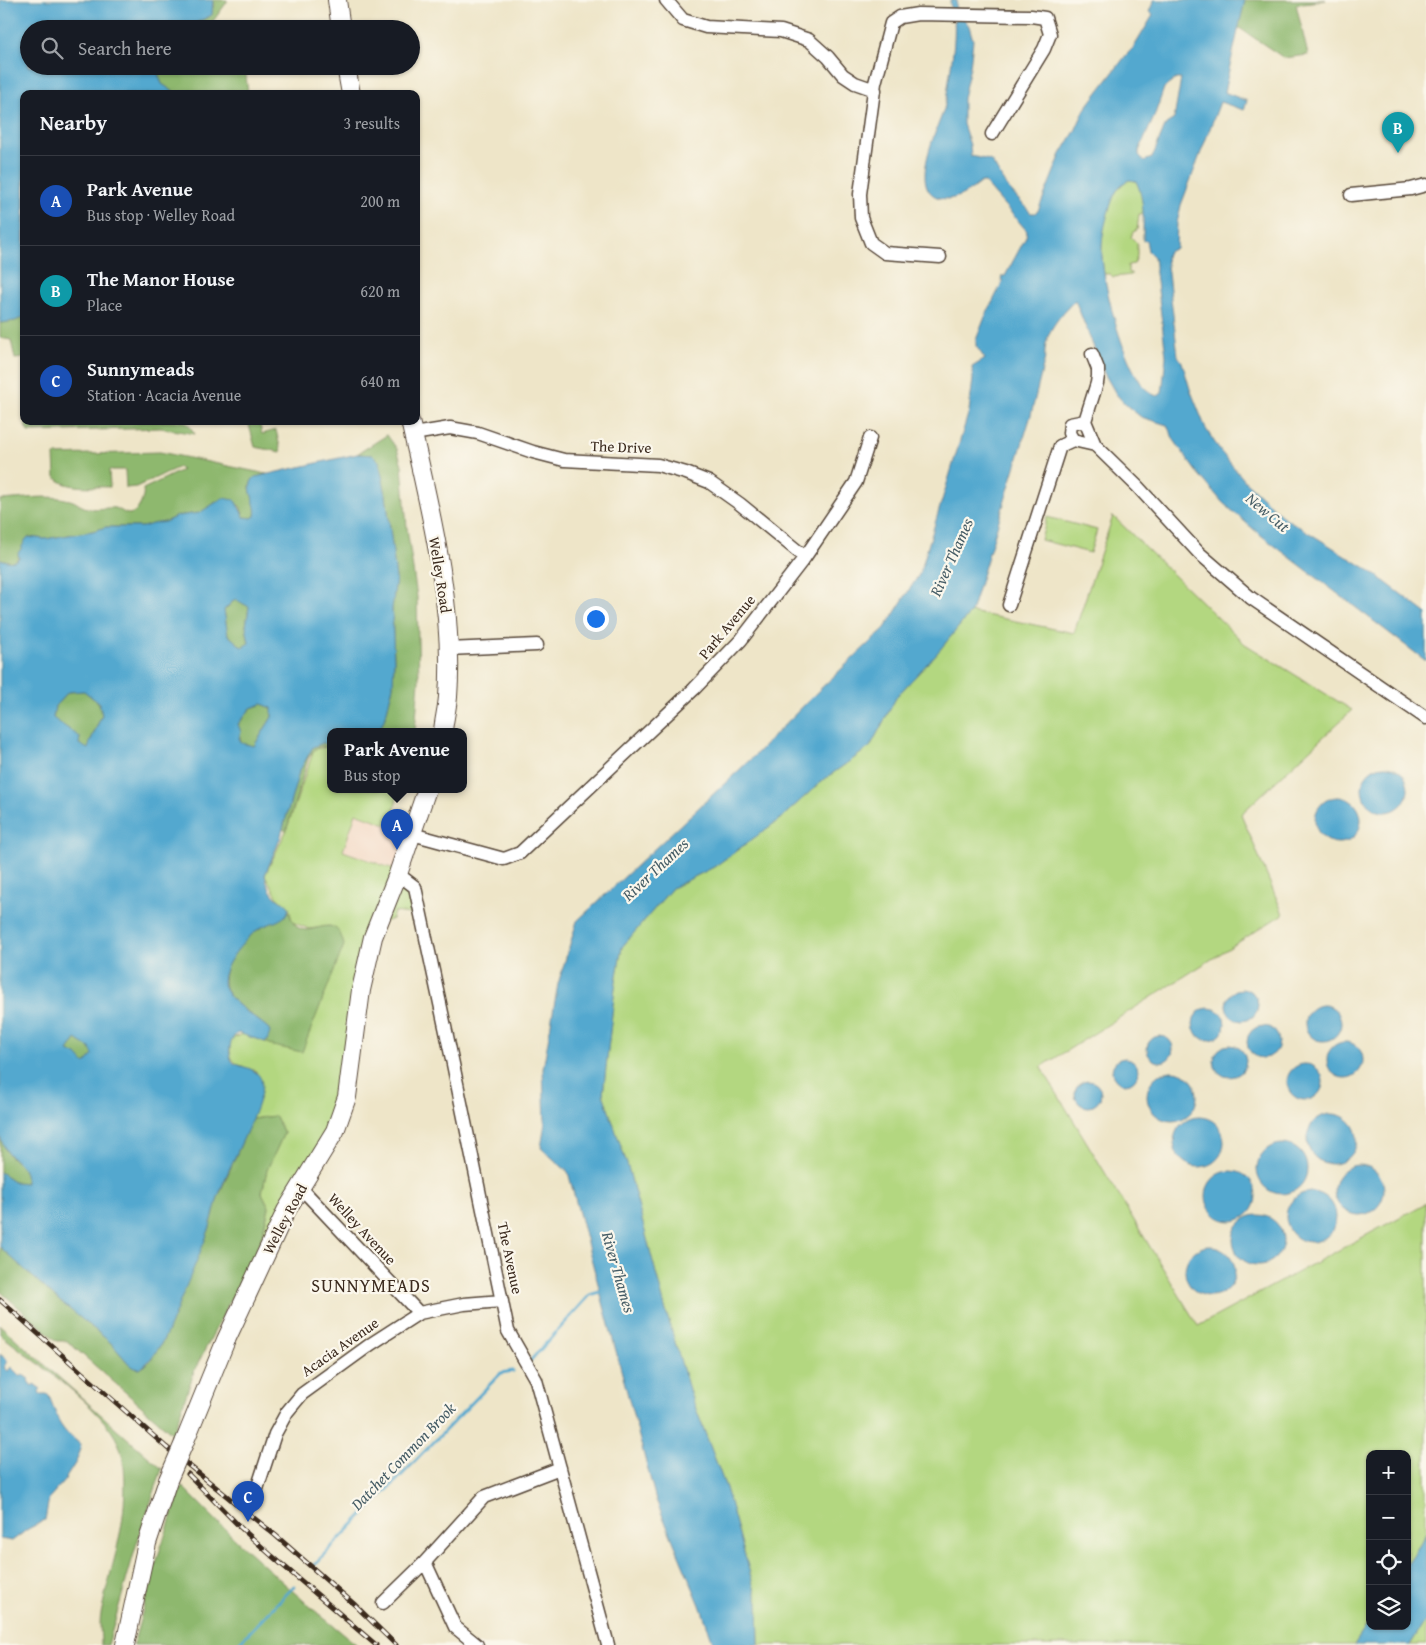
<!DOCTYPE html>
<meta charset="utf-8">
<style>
body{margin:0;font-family:"Gentium Book Plus",serif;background:#20242c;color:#f1f3f6}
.controls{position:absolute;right:15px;bottom:15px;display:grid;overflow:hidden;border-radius:10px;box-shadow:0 1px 4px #0004}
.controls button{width:45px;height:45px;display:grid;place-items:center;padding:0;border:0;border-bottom:1px solid #363941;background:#171b24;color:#f1f3f6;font:25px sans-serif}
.you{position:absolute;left:595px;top:618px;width:18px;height:18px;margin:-12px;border:4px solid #fff;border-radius:50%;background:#1a73e8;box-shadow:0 0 0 8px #1a73e833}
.badge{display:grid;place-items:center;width:32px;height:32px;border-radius:50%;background:#db2777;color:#fff;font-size:16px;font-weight:700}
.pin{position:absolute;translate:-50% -41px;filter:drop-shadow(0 1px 2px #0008)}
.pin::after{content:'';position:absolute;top:26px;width:18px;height:15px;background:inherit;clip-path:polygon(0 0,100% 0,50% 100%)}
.popup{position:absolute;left:327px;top:728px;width:140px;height:65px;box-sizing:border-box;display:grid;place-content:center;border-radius:10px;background:#171b24;filter:drop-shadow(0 1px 4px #0005);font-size:16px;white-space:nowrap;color:#9ea1a6}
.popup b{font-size:19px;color:#f1f3f6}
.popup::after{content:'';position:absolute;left:50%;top:100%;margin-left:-10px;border:10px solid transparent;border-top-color:#171b24}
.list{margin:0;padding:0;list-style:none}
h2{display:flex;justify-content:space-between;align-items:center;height:65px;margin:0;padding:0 20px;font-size:21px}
h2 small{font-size:16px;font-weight:400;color:#9ea1a6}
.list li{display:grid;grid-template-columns:32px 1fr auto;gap:15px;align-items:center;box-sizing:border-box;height:90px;padding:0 20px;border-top:1px solid #363941}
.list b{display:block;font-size:19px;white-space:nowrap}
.list p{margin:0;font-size:16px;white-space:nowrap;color:#9ea1a6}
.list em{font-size:16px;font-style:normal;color:#9ea1a6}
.icon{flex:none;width:28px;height:28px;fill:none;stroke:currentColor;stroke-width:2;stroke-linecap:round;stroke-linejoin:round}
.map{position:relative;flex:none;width:1426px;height:1645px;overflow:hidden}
.search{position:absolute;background:#171b24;box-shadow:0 1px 4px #0004;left:20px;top:20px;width:400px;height:55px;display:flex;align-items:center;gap:12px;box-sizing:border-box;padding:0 18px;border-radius:28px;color:#9ea1a6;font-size:19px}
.panel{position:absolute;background:#171b24;box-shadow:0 1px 4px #0004;left:20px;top:90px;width:400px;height:335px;border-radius:10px}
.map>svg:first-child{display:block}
</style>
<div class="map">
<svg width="1426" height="1645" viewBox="0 0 1426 1645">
<rect width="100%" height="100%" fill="#fbf7ec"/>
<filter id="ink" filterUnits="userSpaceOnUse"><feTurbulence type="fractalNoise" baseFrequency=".02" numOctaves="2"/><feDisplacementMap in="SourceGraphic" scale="10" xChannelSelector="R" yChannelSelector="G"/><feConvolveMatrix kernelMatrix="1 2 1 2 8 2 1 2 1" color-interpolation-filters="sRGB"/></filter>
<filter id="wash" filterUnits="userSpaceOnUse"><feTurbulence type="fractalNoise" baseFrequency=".0096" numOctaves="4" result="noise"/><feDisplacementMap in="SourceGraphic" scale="20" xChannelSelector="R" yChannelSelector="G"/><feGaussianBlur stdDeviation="1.12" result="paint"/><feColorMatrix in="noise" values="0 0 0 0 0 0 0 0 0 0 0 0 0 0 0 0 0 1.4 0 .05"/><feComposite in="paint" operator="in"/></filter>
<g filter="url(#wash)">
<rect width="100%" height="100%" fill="#eee5c8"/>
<path fill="#f3d4bf" d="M356 813 412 834 399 871 342 851Z"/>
<path fill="#b3d780" stroke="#77804f" d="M1129 180 1136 181 1141 192 1144 214H1139L1137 230 1133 232 1131 237 1137 243V256L1134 264 1128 265V273H1131V275L1113 277 1110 274H1104C1102 261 1101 248 1103 235 1104 219 1113 186 1129 180Z
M1113 516 1245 644 1352 710 1241 814 1283 914 1041 1067 1198 1326 1426 1203V1530L1423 1540 1407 1564V1454H1370V1621L1354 1645H759L758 1602 726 1488 690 1393 667 1315 628 1167 603 1094 615 987 622 947 672 888 714 867 780 819 823 780 870 747 897 696 938 652 971 612 1074 633Z
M1047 517 1097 530 1090 553 1041 540Z
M329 747 331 749V789H399L391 826 356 813 343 851 399 871 373 937 347 1097 301 1188 260 1243 269 1207 262 1193 267 1169 284 1133 275 1116 252 1119 261 1093 256 1071C236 1064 227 1064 231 1039L242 1034 265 1042 330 926 309 929 292 922 289 907 279 900 265 875 286 831 314 749Z
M402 887 409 894 415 917H411L410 914 394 912 392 919 382 923Z
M1426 1620V1645H1410Z"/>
<path fill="#8eb86e" stroke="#647146" d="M213 0H227V2L211 24 212 29H183L208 17 214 5Z
M1245 0H1326L1296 4 1308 55 1284 58 1238 27Z
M155 66H245L248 94H177L162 84Z
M24 317V358L15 359 11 340 0 338V323L15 321Z
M26 421H184L188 424 195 434 161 428 28 432 26 428Z
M248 421H259L262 434 276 430 281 452 255 447Z
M387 435 397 449 402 465 407 528 417 597 419 681 415 731H379L386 715 393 686 394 660 392 609 396 578 386 495 379 461 373 455 357 454Z
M160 452 267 474C234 481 260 497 255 516L252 518 244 517 240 506 217 501 208 508 199 513 177 516 165 522 152 524 143 527H106L93 531 45 539 28 537 26 539 16 561 13 562 0 559V500C23 499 48 494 70 500 75 501 79 505 84 507 94 511 105 507 115 508 120 509 124 514 129 514 139 513 145 497 143 489L182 470 179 467 136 487 126 488 125 470H109L110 487C94 486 66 490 55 477L54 455Z
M234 598 249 606 246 626 249 644 242 647 228 635 224 610 231 604Z
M84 691 99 703 102 715 90 742 88 750 79 744 80 737 53 719 55 706 68 692Z
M262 704 272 708V717L254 746 241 743 238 725 251 708Z
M323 743 331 745V748C318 744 314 748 308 759L286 831 283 829 299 772 313 747Z
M289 911C301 956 334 900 344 945L302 1052 273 1046 265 1042 267 1041 269 1029C257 1018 243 1010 232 999 210 977 239 942 259 929 269 922 281 921 289 911Z
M76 1039 91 1048 93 1055 85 1064 68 1051Z
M275 1116 284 1133 267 1170 262 1193 269 1207 260 1243 195 1369 173 1434 67 1341H57L0 1291V1247L56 1298 110 1342 130 1365 140 1369 150 1361 163 1341 171 1323 210 1227 218 1197 252 1119Z
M0 1137C3 1143 5 1151 10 1156 20 1166 26 1167 26 1183L15 1182 0 1172Z
M0 1325 162 1469 136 1546 108 1645H101C101 1635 99 1624 101 1614 106 1586 116 1558 121 1529 125 1506 128 1467 119 1445 104 1407 33 1361 0 1334Z
M182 1486 238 1542 314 1610 357 1645H133L159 1553Z"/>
<path fill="#53a8cf" stroke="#476976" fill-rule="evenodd" d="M0 0H213L212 15 183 29H29V66H155L162 84 177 94H24V317L15 321 0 323Z
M950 0H957L956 7 969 26 973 40 970 67 963 98V124L970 145 971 156 989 160 992 162 1007 187 1031 213H1035L1038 211 1061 154 1075 131 1085 109 1127 54 1134 47 1153 15 1149 12 1154 0H1245L1224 92 1247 101 1244 110 1220 102 1181 205 1177 223 1176 248 1168 252 1166 257 1178 356 1182 362 1190 389 1206 429 1221 452 1246 482 1282 516 1372 572 1426 613V661L1258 533 1223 503 1195 470 1174 440 1167 425 1141 417 1126 405 1116 394 1104 373 1075 300C1060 316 1043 333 1045 358L1031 415 971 612 938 652 897 696 870 747 823 780 780 819 714 867 672 888 622 947 615 987 603 1094 628 1167 667 1315 690 1393 726 1488 758 1602 759 1645H714L700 1605 656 1500 568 1172 541 1148 545 1123 543 1069 558 984 577 921 753 757 816 693 885 628 920 573 969 411 973 379 972 367 985 359 976 346V340L985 317 1003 281 1001 280 1002 276H1005L1026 237 1027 231 984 182H981C970 191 955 202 940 198 907 190 938 128 944 109 946 102 947 94 948 87 951 65 956 40 954 18 953 12 950 7 950 0ZM1176 79H1181L1174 119 1166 124 1152 158 1144 161 1139 155V151L1154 117 1164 88ZM1129 180 1136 181C1145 200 1143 220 1143 241L1146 240 1148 251 1154 257 1166 356 1162 393 1158 396C1128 392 1103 283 1102 256 1101 239 1105 223 1110 207 1114 196 1117 185 1129 180Z
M357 454 373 455 379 461 386 495 396 578 392 609 394 660 393 686 386 715 379 731H331V745L323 743 313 747 299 772 280 839 265 875C267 885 271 894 279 900 283 903 286 902 289 907 288 921 271 922 260 928 246 937 218 969 224 987 229 1002 257 1018 269 1029L270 1033 267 1041 265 1042 238 1033C230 1037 226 1056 234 1063 238 1065 244 1067 248 1068 268 1076 262 1090 257 1106 246 1137 229 1166 218 1197 215 1207 213 1217 210 1227 202 1249 192 1272 183 1294 172 1320 163 1351 140 1369L135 1368 130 1365 110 1342 56 1298 0 1247V1172L15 1182 26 1183C26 1167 20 1166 10 1155 5 1151 3 1143 0 1137V559C7 561 13 564 19 558L18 553C23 548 23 541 28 537L45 539 93 531 106 527H143L152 524 165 522 177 516 199 513 223 498 235 500 244 517 252 518 255 516C258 502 243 488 255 477ZM235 599 249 607 246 626 249 643 242 647 228 635 224 610ZM84 691 99 703 102 715 90 742 88 749 79 744 80 737 53 718 55 706 68 692ZM262 704 272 708V717L254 746 241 743 239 738 241 732 238 724 251 708ZM76 1039 90 1048 93 1055 85 1064 77 1055 68 1051Z
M1362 789a23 23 0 1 1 46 0a23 23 0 1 1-46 0Z
M1315 820a23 23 0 1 1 46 0a23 23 0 1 1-46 0Z
M1226 1005a16 16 0 1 1 32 0a16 16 0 1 1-32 0Z
M1305 1023a18 18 0 1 1 36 0a18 18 0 1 1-36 0Z
M1193 1024a16 16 0 1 1 32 0a16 16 0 1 1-32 0Z
M1247 1042a16 16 0 1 1 32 0a16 16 0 1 1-32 0Z
M1147 1049a13 13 0 1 1 26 0a13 13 0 1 1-26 0Z
M1327 1060a18 18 0 1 1 36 0a18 18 0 1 1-36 0Z
M1214 1061a16 16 0 1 1 32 0a16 16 0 1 1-32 0Z
M1112 1071a13 13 0 1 1 26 0a13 13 0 1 1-26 0Z
M1287 1082a18 18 0 1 1 36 0a18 18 0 1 1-36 0Z
M1147 1096a25 25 0 1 1 50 0a25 25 0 1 1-50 0Z
M1075 1094a13 13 0 1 1 26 0a13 13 0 1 1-26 0Z
M1307 1139a25 25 0 1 1 50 0a25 25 0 1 1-50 0Z
M1174 1142a25 25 0 1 1 50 0a25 25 0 1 1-50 0Z
M1257 1169a25 25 0 1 1 50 0a25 25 0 1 1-50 0Z
M1334 1190a25 25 0 1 1 50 0a25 25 0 1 1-50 0Z
M1206 1196a25 25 0 1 1 50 0a25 25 0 1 1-50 0Z
M1286 1217a25 25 0 1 1 50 0a25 25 0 1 1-50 0Z
M1233 1240a25 25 0 1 1 50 0a25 25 0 1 1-50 0Z
M1185 1271a25 25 0 1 1 50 0a25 25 0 1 1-50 0Z
M0 1354 8 1361 4 1368 8 1371 11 1367 20 1376 22 1374 30 1380 28 1381 32 1386 34 1384 41 1389 39 1391 40 1394H47L49 1396 60 1424 65 1431 80 1444 81 1449 76 1462 64 1481 49 1498 45 1520 28 1529 12 1541 0 1539Z
M1426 1530V1620L1410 1645H1354L1370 1621V1626H1407V1564L1423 1540Z"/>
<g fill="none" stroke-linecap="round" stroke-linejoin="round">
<path stroke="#53a8cf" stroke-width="3" d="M530 1361 590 1295 603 1291
M314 1565 501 1373 513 1371
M237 1645 294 1586"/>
</g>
</g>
<g filter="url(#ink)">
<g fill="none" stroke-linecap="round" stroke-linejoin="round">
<defs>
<path id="street" d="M666 0 683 20 706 27 781 31 809 40 828 57 843 75 855 83 875 90
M1351 195 1411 189 1426 185
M940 257 885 253 871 243 861 218 860 194 875 83 891 23 900 17 918 14 1031 16 1045 18 1050 34 1044 49 992 134
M1092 354 1098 369V376L1097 383 1085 421 1095 445
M413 434 450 428 478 433 533 452 564 460 658 465 686 473 709 482 740 504 805 557
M1073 440 1069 433 1070 424 1085 421
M1009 605 1060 446 1073 440 1095 445 1137 486 1199 553 1251 598 1426 718
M448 649 537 645
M412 834 504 859 520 853 694 689 741 640 805 557 856 482 870 438
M398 874 415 887 453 1064 508 1331 536 1380 608 1645
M301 1188 419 1313
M256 1492 275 1434 287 1412 302 1394 371 1344 419 1313 464 1304 502 1301
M425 1562 455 1627 477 1645
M383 1603 425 1562 484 1497 560 1468"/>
<path id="secondary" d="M337 0 341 29
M346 66 351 94
M410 421C430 508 455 608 448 697 447 709 444 720 443 731
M184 1443 226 1340 286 1211 335 1131 347 1097 361 990 373 937 398 874 427 789
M125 1645 147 1543 168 1480"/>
</defs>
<use href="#street" stroke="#564638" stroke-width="15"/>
<use href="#secondary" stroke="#564638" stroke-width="20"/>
<use href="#street" stroke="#fff" stroke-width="12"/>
<use href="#secondary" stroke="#fff" stroke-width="18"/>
<defs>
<path id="rail" d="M0 1300 166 1447 275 1535 355 1605 396 1645
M188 1474 241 1528 272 1556 376 1645"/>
</defs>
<use href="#rail" stroke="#3b2a1e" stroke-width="5"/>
<use href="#rail" stroke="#fbf7ec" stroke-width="3" stroke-dasharray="9" stroke-linecap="butt"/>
<defs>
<path id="secondary-bridge" d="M168 1480 184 1443"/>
</defs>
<use href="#secondary-bridge" stroke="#564638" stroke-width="20" stroke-linecap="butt"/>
<use href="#secondary-bridge" stroke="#fff" stroke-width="18"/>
</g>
</g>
<g text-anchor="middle" stroke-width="4.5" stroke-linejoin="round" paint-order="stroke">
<g font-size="15" fill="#3b2a1e" stroke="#fbf7ec">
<text transform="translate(621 447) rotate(2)" y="5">The Drive</text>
<text transform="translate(440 575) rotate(81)" y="5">Welley Road</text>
<text transform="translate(727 627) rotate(-50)" y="5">Park Avenue</text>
<text transform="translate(285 1219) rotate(-62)" y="5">Welley Road</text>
<text transform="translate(362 1229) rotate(47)" y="5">Welley Avenue</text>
<text transform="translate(510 1258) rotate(78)" y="5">The Avenue</text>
<text transform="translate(340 1347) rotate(-35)" y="5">Acacia Avenue</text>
</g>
<g font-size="16" font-style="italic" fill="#455c65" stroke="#fbf7ec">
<text transform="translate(1268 512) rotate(40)" y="6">New Cut</text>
<text transform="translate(951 557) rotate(-66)" y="6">River Thames</text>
<text transform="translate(655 869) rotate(-43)" y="6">River Thames</text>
<text transform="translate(619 1272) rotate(74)" y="6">River Thames</text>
<text transform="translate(403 1456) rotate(-46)" y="6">Datchet Common Brook</text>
</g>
<g font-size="18" letter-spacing="1" fill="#3b2a1e" stroke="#fbf7ec">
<text x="371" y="1292">SUNNYMEADS</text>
</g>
</g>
</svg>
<div class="controls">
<button>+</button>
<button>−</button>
<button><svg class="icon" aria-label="locate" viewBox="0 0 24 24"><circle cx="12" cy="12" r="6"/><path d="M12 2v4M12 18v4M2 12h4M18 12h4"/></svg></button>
<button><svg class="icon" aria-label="layers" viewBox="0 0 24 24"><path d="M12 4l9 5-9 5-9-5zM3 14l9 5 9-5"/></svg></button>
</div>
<div class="you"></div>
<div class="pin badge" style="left:397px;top:850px;background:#1a4fb4">A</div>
<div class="popup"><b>Park Avenue</b>Bus stop</div>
<div class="pin badge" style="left:1398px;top:153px;background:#0f9aa8">B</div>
<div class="pin badge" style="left:248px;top:1522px;background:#1a4fb4">C</div>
<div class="search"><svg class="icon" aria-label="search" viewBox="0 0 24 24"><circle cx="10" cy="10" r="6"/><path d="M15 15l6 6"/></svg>Search here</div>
<section class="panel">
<h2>Nearby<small>3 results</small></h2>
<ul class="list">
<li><span class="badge" style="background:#1a4fb4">A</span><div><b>Park Avenue</b><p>Bus stop · Welley Road</p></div><em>200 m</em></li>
<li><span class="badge" style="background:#0f9aa8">B</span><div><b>The Manor House</b><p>Place</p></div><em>620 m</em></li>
<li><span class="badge" style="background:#1a4fb4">C</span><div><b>Sunnymeads</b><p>Station · Acacia Avenue</p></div><em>640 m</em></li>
</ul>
</section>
</div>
